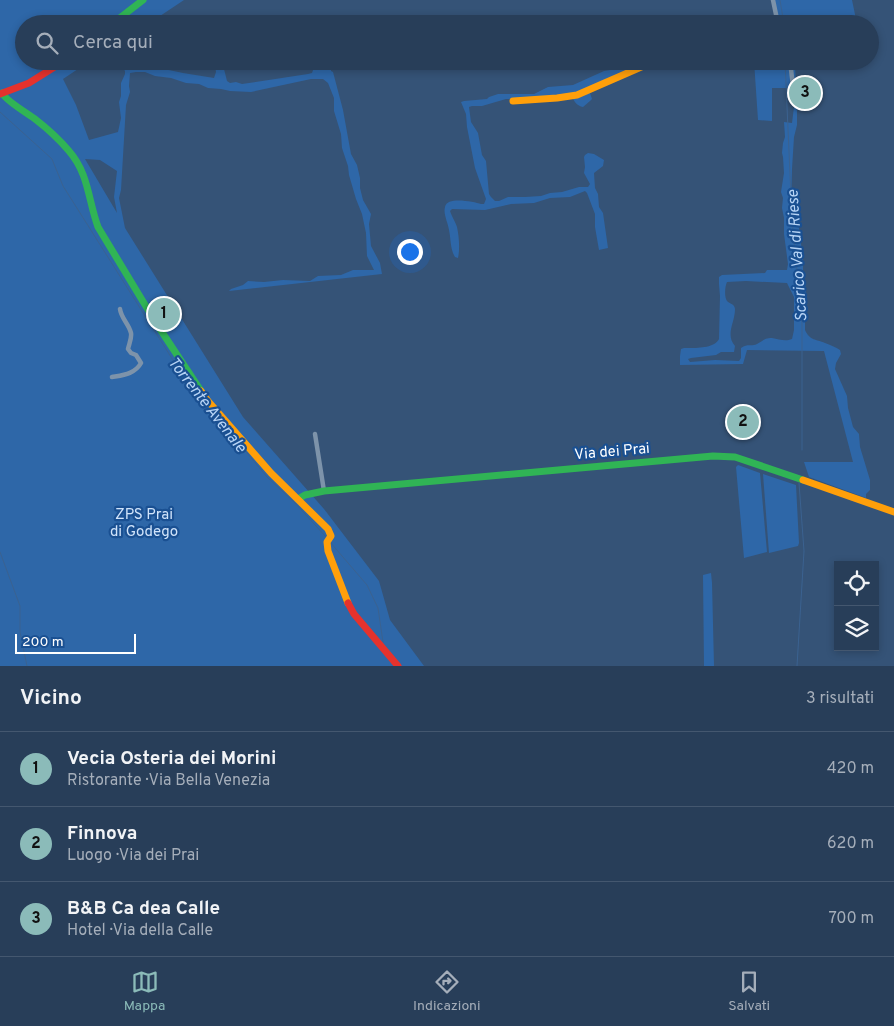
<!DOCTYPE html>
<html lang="it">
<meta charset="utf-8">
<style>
body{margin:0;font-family:Overpass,sans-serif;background:#30455f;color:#f1f3f6}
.controls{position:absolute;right:15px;bottom:15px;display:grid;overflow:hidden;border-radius:0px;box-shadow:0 2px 8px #0003}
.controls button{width:45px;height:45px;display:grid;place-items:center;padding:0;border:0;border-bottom:1px solid #44576f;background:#283e59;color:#f1f3f6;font:25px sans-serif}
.scale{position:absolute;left:15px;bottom:12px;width:121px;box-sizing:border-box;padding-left:5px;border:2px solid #fff;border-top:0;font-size:14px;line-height:18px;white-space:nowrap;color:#fff;-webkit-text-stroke:4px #1a5092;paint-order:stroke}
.you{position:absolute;left:409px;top:251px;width:18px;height:18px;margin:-12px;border:4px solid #fff;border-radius:50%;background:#1a73e8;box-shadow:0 0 0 8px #1a73e833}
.badge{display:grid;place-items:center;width:32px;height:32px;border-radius:50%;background:#8bbbb9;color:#111;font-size:16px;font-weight:700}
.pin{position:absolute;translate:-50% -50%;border:2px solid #fff;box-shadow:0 1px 5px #0006}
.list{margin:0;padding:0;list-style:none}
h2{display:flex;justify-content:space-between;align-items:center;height:65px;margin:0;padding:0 20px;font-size:21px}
h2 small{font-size:16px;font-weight:400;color:#a5aeba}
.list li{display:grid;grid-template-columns:32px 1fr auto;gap:15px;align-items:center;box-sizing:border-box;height:75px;padding:0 20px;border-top:1px solid #44576f}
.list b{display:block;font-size:19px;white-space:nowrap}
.list p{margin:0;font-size:16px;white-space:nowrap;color:#a5aeba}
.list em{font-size:16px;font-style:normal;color:#a5aeba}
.icon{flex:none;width:28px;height:28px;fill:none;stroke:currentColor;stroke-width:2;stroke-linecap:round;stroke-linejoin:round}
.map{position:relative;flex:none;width:894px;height:666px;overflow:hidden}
.search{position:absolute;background:#283e59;box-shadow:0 2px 8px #0003;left:15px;right:15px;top:15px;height:55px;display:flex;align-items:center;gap:12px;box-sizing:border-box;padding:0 18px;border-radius:28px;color:#a5aeba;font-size:19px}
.sheet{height:290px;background:#283e59}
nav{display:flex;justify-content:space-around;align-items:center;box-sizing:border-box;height:70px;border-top:1px solid #44576f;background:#283e59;font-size:14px;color:#a5aeba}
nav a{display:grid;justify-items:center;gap:2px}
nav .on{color:#8bbbb9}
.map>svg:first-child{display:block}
</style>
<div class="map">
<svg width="894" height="666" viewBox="0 0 894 666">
<rect width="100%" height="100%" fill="#355377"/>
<path fill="#2e67a8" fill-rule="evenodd" d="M0 0H184L148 24H24V61H90L63 79 76 105 89 140 118 132 121 118 119 102 121 96V83L125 74V71L121 66 95 65 91 61H124L138 66 164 69 183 73 214 78 216 72 214 61H222L227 81 230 83 236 82 242 84 308 74 312 73 315 64 321 61H331V71L333 72 343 110 351 154 357 165 360 178V188L363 200 371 214 369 224 371 246 380 263 382 274 229 291 231 289 243 285 248 281 264 282 283 280 310 281 318 276 341 275 353 270H374L367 256 366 233 362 214 356 199 349 175 348 166 342 148 341 134 334 111V98L328 83 323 79H311L251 92 230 91 221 89 208 88 199 84 186 83 171 78 155 76 145 72H136L130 73 129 86 130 92 126 105 121 190 119 198 125 228 243 417 324 509 379 581 390 620 424 666H0ZM85 159 100 160 117 171 114 197 117 213Z
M774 0H852L857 24H780Z
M635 61H650L590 93 592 99 590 101 583 107C577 106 574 101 572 97L506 99 482 106H472L469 107 471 122 478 133 482 155 486 161 489 194 491 197 495 201H499L508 197H525L541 196 550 193 562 192 579 187H588L590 184 584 173 585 167 584 157 585 155 588 153 594 154 604 160 603 166 594 173 595 188 598 194 599 207 603 213 608 248 599 250 595 227V214L587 193 585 191 570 197 550 198 534 203 511 204 485 210 452 209 450 211C452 217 456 223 457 227 459 236 460 249 458 258L455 257C450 249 451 239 449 230 448 223 443 214 445 207 447 196 474 202 481 204H484L486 199 475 168 467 127 466 114 461 102 464 101 487 99 489 97 498 94H534L548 87 573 85 604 71 616 69Z
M754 61H802L803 68 795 64 796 88H772V121L758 120Z
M797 106V125L794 137 792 169 791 203 792 213 799 228 803 259V273L806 290 805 310V330C810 341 816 339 825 343 830 345 836 347 840 350L841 354 836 363 835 369 847 396 848 408 853 427 859 434 860 447 870 480V490L866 494V498L809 477 804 462H853L824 351 747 350 743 364 680 365V356L681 349 684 348C694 348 714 349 719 339L720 296 719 284V277L722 275 765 273 767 270H787L788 264 784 234V218L782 208 783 198 781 192 784 173 783 157 782 153 783 143 785 137 784 122 792 123 794 107ZM746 281 787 283 794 297V330L792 339C785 342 779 339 772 338 764 338 763 341 757 344 751 347 748 343 741 348V358L739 361 715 360 690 362 688 359 691 358 716 355 721 352H734L735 346C725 334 735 323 735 309 734 303 731 305 727 301 724 297 725 286 727 282Z
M738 465 760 473 767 552 744 558 736 467Z
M763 474 796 485 799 543 798 546 769 553Z
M711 573 712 583 714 666H704L703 575Z"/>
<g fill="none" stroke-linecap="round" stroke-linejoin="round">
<path stroke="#3b6290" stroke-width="1" d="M780 0 784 24
M785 61 792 219 802 323V450
M0 112 52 159 63 186 183 376 203 399
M218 418 267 477 295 503 326 537
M330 542 367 585 378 608 383 642
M0 552 20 606V632L27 666
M797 666 804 551 799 483"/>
<path stroke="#7d93aa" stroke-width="4.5" d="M773 0 778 24
M790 61 793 86
M112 377C123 375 135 374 141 363L136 355 131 353 128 349C129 344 132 338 131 333 129 324 121 318 120 309
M315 434 324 491"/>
<path stroke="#30b455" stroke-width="7" d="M112 24 143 0
M2 93C6 101 27 113 35 119 48 129 59 139 69 151 89 174 88 200 98 227L156 323 201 391
M298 499 305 495 324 491 713 456 735 457 803 480"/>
<path stroke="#ff9f0a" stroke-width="7" d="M513 101 557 98 577 95 655 61
M201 391 208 401 271 473 328 529 331 536 327 542 328 551 348 603
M803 480 894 512"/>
<path stroke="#e5322d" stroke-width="7" d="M0 94 29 83 64 61
M348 603 354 614 398 666"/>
</g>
<g text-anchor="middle" stroke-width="4.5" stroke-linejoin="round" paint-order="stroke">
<g font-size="15" fill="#fff" stroke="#1a5092">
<text transform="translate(612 451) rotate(-5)" y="5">Via dei Prai</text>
</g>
<g font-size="15" fill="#d1e4fb" stroke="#1a5092">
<text x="144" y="519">ZPS Prai<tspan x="144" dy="17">di Godego</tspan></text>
</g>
<g font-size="16" font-style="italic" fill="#b7d4f6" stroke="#1a5092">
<text transform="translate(796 256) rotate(-94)" y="6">Scarico Val di Riese</text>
<text transform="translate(208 404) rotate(52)" y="6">Torrente Avenale</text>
</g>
</g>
</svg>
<div class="controls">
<button><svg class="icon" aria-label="locate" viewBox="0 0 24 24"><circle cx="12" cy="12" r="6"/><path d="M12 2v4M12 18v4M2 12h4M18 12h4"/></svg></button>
<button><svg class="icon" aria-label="layers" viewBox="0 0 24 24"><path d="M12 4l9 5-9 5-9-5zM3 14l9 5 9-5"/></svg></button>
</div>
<div class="scale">200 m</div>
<div class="you"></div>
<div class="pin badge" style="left:164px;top:314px">1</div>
<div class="pin badge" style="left:743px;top:422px">2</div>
<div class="pin badge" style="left:805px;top:93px">3</div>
<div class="search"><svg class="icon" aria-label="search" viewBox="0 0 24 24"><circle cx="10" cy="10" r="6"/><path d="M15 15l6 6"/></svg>Cerca qui</div>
</div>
<section class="sheet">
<h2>Vicino<small>3 risultati</small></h2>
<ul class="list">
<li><span class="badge">1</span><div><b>Vecia Osteria dei Morini</b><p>Ristorante · Via Bella Venezia</p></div><em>420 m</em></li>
<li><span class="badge">2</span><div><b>Finnova</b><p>Luogo · Via dei Prai</p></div><em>620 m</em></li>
<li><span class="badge">3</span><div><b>B&amp;B Ca dea Calle</b><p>Hotel · Via della Calle</p></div><em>700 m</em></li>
</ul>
</section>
<nav>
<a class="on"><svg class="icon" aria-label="map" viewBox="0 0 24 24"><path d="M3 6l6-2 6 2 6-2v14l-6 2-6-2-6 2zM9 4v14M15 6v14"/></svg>Mappa</a>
<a><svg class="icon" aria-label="directions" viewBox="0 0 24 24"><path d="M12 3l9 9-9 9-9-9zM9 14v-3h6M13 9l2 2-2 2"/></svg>Indicazioni</a>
<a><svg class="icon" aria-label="saved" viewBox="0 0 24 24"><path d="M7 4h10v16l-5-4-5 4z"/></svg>Salvati</a>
</nav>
